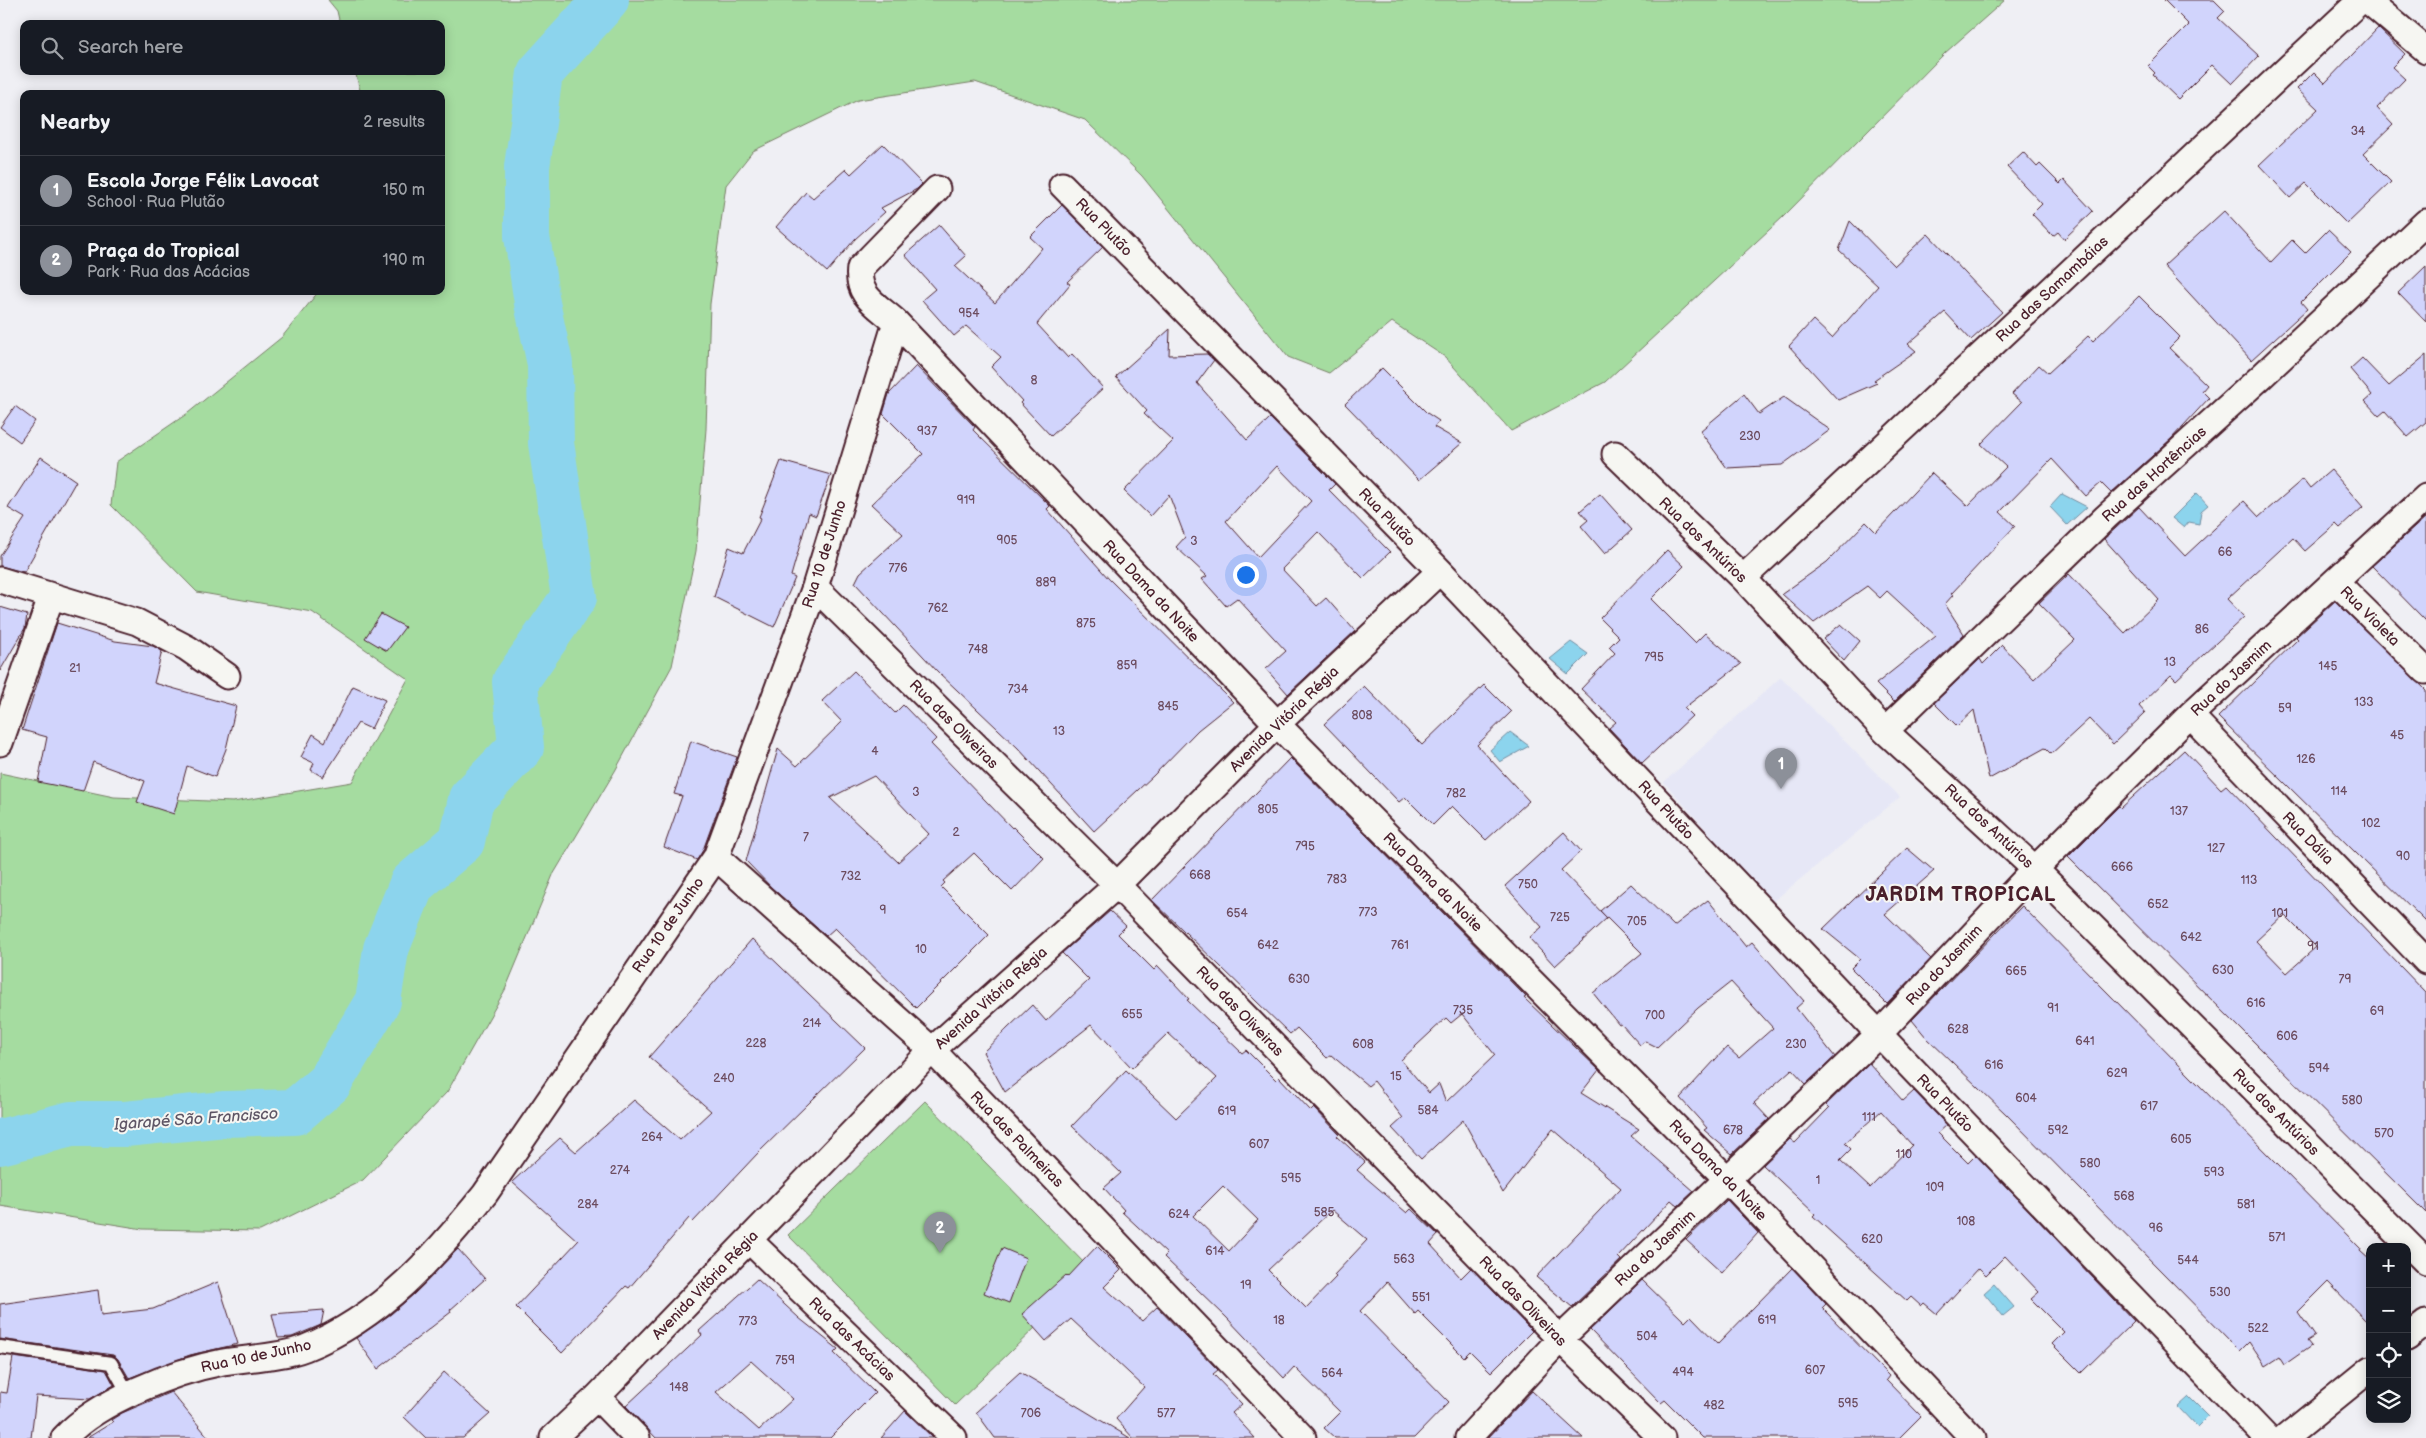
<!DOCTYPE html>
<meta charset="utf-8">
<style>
body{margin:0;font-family:"Balsamiq Sans",sans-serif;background:#20242c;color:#f1f3f6}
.controls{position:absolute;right:15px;bottom:15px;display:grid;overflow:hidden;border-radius:10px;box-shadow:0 2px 12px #0003}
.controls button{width:45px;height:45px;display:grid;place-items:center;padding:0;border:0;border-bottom:1px solid #363941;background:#171b24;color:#f1f3f6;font:25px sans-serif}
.you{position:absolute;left:1245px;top:574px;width:18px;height:18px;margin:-12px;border:4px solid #fff;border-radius:50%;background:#1a73e8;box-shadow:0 0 0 8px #1a73e833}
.badge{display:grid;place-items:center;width:32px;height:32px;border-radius:50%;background:#8c9099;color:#fff;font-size:16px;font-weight:700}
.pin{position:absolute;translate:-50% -41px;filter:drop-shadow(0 1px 2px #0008)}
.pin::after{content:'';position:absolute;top:26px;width:18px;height:15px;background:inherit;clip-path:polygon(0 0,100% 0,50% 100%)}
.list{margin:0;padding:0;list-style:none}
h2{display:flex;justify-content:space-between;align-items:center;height:65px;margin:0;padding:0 20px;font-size:21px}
h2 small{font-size:16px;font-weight:400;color:#9ea1a6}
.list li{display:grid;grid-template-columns:32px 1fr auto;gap:15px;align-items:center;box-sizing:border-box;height:70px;padding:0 20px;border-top:1px solid #363941}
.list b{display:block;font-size:19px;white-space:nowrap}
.list p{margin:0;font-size:16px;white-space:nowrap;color:#9ea1a6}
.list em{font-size:16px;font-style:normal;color:#9ea1a6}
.icon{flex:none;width:28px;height:28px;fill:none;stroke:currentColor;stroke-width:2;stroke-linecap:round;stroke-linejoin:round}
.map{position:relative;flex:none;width:2426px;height:1438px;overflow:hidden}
.search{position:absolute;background:#171b24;box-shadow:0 2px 12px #0003;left:20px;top:20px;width:425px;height:55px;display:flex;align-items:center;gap:12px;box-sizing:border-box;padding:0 18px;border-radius:10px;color:#9ea1a6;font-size:19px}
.panel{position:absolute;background:#171b24;box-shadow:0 2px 12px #0003;left:20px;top:90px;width:425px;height:205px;border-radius:10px}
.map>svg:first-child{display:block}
</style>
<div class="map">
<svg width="2426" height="1438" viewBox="0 0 2426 1438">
<rect width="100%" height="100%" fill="#efeff4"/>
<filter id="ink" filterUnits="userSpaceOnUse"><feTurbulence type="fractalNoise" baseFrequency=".02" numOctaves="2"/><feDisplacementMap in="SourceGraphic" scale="10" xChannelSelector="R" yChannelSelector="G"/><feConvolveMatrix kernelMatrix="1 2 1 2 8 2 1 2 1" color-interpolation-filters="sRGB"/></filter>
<g filter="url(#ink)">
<path fill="#e6e7f6" d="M1781 677 1900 797 1771 903 1664 782Z"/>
<path fill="#a5dca0" stroke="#787e66" d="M328 0H2005L1945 53 1783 217 1605 382 1511 431 1445 357 1392 322 1329 373 1288 357 1142 176 1085 120 975 82 858 100 753 151 726 185 710 304 706 429 696 551 672 666 615 771 553 875 505 990 447 1092 363 1180 260 1231 143 1229 0 1206V773L114 797 233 802 352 782 408 679 312 612 197 592 111 505 116 462 188 413 282 337 319 291H441V94H361L355 71H441V24H340L337 11Z
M925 1101 1093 1272 955 1405 788 1235Z"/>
<path fill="#8cd4ed" stroke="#728c9f" d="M2197 493 2208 505 2201 511 2199 524 2189 522 2184 528 2172 518Z
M2062 494 2087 507 2067 525 2050 507Z
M1571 642 1588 654 1568 674 1550 659Z
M1510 732 1529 746 1500 762 1490 750Z
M1994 1284 2014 1307 2003 1316 1984 1293Z
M2189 1397 2208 1416 2197 1427 2178 1407Z"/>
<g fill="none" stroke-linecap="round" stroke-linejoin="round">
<path stroke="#8cd4ed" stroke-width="46" d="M0 1142 71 1124H125L225 1114 295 1112 329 1083 378 1001 386 949 412 884 462 841 471 799 521 747 515 682 574 597 551 443 550 364 537 303 527 236V167L540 73 606 0"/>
</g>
<path fill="#d1d4fc" stroke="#4a1f2b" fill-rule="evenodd" d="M2164 0H2214L2225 11 2218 18 2259 56 2232 84 2212 65 2178 99 2153 75 2155 73 2148 66 2189 25Z
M2378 28 2405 54 2392 67 2405 79 2377 108 2393 125 2363 154 2391 182 2347 224 2306 183 2290 198 2259 165 2318 109 2297 89 2314 72 2325 83Z
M883 144 922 184 917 189 881 208 885 212 855 239 827 272 776 227 806 192 813 198 846 169 851 174Z
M2023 152 2037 167 2040 164 2060 184 2064 180 2093 211 2064 239 2058 232 2053 236 2032 214 2042 204 2007 167Z
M1062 205 1103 247 1067 282 1070 284 1037 324 1068 358 1072 354 1103 388 1051 436 1020 403 1022 401 991 367 1001 357 966 326 954 336 922 300 935 289 905 255 939 225 966 256 955 266 995 303 1042 248 1030 237Z
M2224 211 2271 262 2292 240 2305 253 2328 230 2351 252 2301 302 2307 309 2251 360 2164 266Z
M1850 221 1894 266 1928 234 2002 312 1971 340 1945 312 1908 344 1916 351 1874 380 1877 383 1838 400 1789 346 1813 320 1832 338 1878 286 1839 250Z
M2426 266V322L2398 293Z
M2139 296 2180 337 2169 348 2207 385 2202 391 2209 398 2171 439 2111 493 2101 483 2086 496 2052 459 2000 512 2015 526 1951 594 1953 595 1945 604 1964 634 1894 702 1876 684 1936 636 1887 591 1880 598 1867 586 1814 623 1782 594 1827 562 1866 522 1876 532 1932 473 1968 506 2006 467 1981 444 2022 402 2012 394 2039 365 2048 373 2088 336 2093 341Z
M1170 329 1169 355 1207 354 1214 360 1197 383 1247 440 1270 418 1335 484 1329 490 1390 552 1363 578 1318 532 1282 569 1317 606 1326 598 1355 631 1288 694 1266 669 1286 651 1237 598 1226 606 1202 579 1207 576 1176 547 1185 537 1169 495 1150 516 1124 491 1173 441 1144 414 1147 411 1116 377ZM1277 466 1311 501 1258 557 1226 521Z
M2426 355V422L2408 437 2385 411 2379 416 2365 401 2372 395 2350 369 2362 358 2389 386Z
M916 366 975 427 973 430 1050 506 1047 509 1109 579 1233 702 1198 730 1153 776 1094 831 1018 748 937 671 855 583 860 573 903 534 871 504 923 454 883 414 889 394Z
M1382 368 1427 413 1439 421 1434 427 1462 443 1419 480 1345 404Z
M1744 394 1759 414 1784 397 1830 430 1782 465 1727 468 1700 431Z
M15 406 35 421 20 442 0 427Z
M41 457 76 481 24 572 0 566V556L25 518 8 508Z
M781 461 831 475 816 516 809 513 791 576 795 578 774 627 714 597 729 547 743 553 761 518 759 517Z
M2331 470 2363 507 2340 528 2336 524 2305 551 2293 538 2227 599 2244 617 2176 680 2171 675 2139 706 2145 713 2113 744 2089 719 2051 754 2045 748 1989 779 1974 710 1957 726 1934 703 1980 659 1983 664 2002 645 2034 679 2075 640 2039 603 2069 574 2125 633 2159 600 2104 539 2116 528 2139 507 2185 556 2244 501 2259 517 2303 479 2310 488Z
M1600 494 1632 530 1605 554 1581 526 1588 520 1580 511Z
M2426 517V621L2372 566Z
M1667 550 1684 566 1651 599 1695 643 1705 633 1741 664 1684 708 1692 716 1642 763 1609 728 1616 722 1581 689 1615 653 1609 647 1619 637 1600 618Z
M2335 601 2426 690V922L2218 717 2298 639 2296 637Z
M0 607 27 615 25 628 0 671Z
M381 614 405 627 387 651 365 638Z
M57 623 115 641 153 646 162 651 154 683 236 706 226 749 215 777 187 766 174 814 137 802 145 781 93 762 83 791 38 782 47 737 22 730Z
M1841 624 1860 641 1844 661 1823 639Z
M854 671 895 713 903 705 936 739 931 744 1012 828 1013 827 1044 858 1012 891 974 853 943 881 945 883 941 887 989 935 916 1008 835 928 826 936 772 888 746 861 778 749 797 766 842 722 822 701ZM874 776 929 834 898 862 830 798Z
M1484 685 1511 712 1477 745 1529 801 1486 840 1452 806 1433 825 1405 797 1399 802 1324 724 1364 686 1422 745Z
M353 686 385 700 371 729 358 723 323 777 311 770 314 763 301 757 313 734 325 742Z
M691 741 737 757 703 850 697 860 664 847 682 796 674 794Z
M2184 750 2221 789 2226 785 2426 993V1213L2068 857 2119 806 2121 808ZM2284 915 2316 947 2287 973 2256 941Z
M1290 758 1526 997 1524 998 1599 1070 1581 1093 1639 1129 1631 1136 1694 1191 1678 1206 1671 1200 1618 1257 1621 1260 1572 1307 1536 1277 1621 1188 1553 1129 1503 1193 1463 1120 1421 1159 1392 1128 1403 1118 1374 1081 1368 1086 1331 1055 1327 1058 1297 1028 1290 1034 1152 900ZM1462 1014 1495 1055 1446 1102 1439 1084 1429 1093 1401 1060 1446 1018 1451 1023Z
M1564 832 1581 851 1561 870 1607 918 1555 966 1529 938 1542 927 1505 886Z
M1907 848 1934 871 1885 914 1931 959 1887 1004 1851 968 1860 959 1823 929Z
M1631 884 1674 926 1708 900 1746 947 1752 942 1804 1001 1796 1008 1835 1057 1806 1084 1792 1069 1754 1103 1769 1119 1732 1154 1704 1130 1707 1128 1680 1098 1727 1047 1739 1058 1773 1028 1731 982 1698 1008 1657 1047 1645 1041 1640 1045 1621 1024 1619 1025 1593 993 1642 953 1600 911Z
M2022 906 2361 1249 2360 1251 2370 1260V1325L2328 1282 2298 1312 2315 1336 2307 1341 2311 1346 2284 1365 2279 1357 2265 1366 2249 1342 2240 1351 2006 1114 1926 1037 1912 1020Z
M1110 911 1126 926 1118 934 1154 970 1158 966 1189 999 1187 1000 1242 1053 1246 1050 1276 1080 1279 1077 1311 1111 1314 1108 1339 1134 1337 1136 1365 1162 1357 1170 1407 1213 1411 1209 1438 1235 1430 1244 1461 1278 1471 1268 1532 1331 1491 1372 1470 1351 1464 1357 1418 1311 1415 1314 1387 1282 1360 1311 1449 1402 1414 1438H1335L1324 1428 1340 1412 1294 1367 1284 1378 1226 1317 1164 1257 1167 1254 1122 1212 1124 1210 1104 1188 1121 1173 1072 1126 1126 1070 1176 1118 1217 1078 1168 1033 1132 1068 1091 1025 1005 1092 983 1052 1032 1005 1046 1021 1089 980 1062 953ZM1223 1186 1258 1220 1229 1251 1193 1216ZM1332 1210 1367 1240 1334 1275 1336 1277 1306 1308 1268 1270Z
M752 939 865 1048 758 1153 693 1222 689 1218 629 1288 626 1286 562 1353 516 1307 578 1241 512 1182 560 1138 576 1152 634 1100 680 1140 711 1111 649 1057Z
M1869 1063 1903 1101 1914 1091 1947 1125 1938 1133 1968 1163 1976 1155 2134 1321 2081 1373 2052 1344 2064 1332 2031 1299 2039 1292 2005 1256 1986 1275 1979 1268 1937 1314 1924 1303 1921 1306 1911 1297 1907 1301 1813 1216 1815 1214 1763 1165 1790 1139 1795 1143 1829 1108 1826 1105ZM1881 1111 1912 1145 1870 1188 1840 1160 1851 1149 1845 1143Z
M1727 1200 1758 1233 1722 1273 1686 1240Z
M1097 1246 1121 1270 1104 1287 1142 1321 1157 1307 1218 1370 1213 1374 1242 1404 1232 1413 1255 1438H1133L1116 1419 1144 1387 1071 1319 1046 1341 1022 1314 1066 1275 1068 1277Z
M1002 1248 1026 1258 1009 1303 984 1293Z
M458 1249 485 1279 450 1310 451 1312 378 1369 356 1338 391 1314 414 1294Z
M1792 1268 1826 1304 1822 1308 1889 1376 1886 1380 1921 1416 1899 1438H1703L1665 1400 1661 1403 1590 1330 1642 1280 1685 1322 1691 1316 1718 1344Z
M757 1279 799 1318 838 1349 834 1353 875 1393 830 1438H656L626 1406 702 1335 699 1331ZM751 1361 793 1399 759 1430 716 1392Z
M218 1282 238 1344 190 1355 129 1378 118 1359 113 1355 0 1339V1304L98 1290 101 1315 153 1309Z
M324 1310 321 1325 292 1337 278 1338 272 1314Z
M13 1357 106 1370 114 1385 90 1399 36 1396 31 1438H0V1392L7 1393Z
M444 1372 490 1414 463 1438H426L404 1417Z
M1020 1372 1039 1383 1130 1438H995L976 1412Z
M1532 1391 1583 1438H1488Z
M171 1392 209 1438H87L113 1422 111 1420 122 1413Z
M905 1411 933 1438H881Z"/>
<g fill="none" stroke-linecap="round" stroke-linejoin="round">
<defs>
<path id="service" d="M0 1347 111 1363 129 1395"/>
<path id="minor" d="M2367 0 2426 50
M1062 185 1440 571 1879 1034 2267 1438
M937 189 860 268C856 296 877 305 896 322L1277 724 1728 1180 1973 1438
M1615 454 1743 578 1885 731 2035 869 2426 1262
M1743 578 2361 0
M0 580 137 622 187 648 227 676
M2336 582 2426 671
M815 587 1117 885 1560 1339 1662 1438
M2190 715 2426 961
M1885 731 2106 517 2262 376 2426 222
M0 743 51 597
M716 857 932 1050 1303 1438
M749 1240 954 1438
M2407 1338 2426 1323
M597 1397 637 1438
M64 1438C96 1402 175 1371 223 1362 248 1358 282 1357 305 1348 381 1318 435 1256 485 1194L716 857 815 587 896 322
M553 1438 597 1397 932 1050 1117 885 1277 724 1440 571
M1468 1438 1560 1339 1879 1034 2035 869 2190 715 2426 497
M2285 1438 2370 1369"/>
</defs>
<use href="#service" stroke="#4a1f2b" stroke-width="16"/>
<use href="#minor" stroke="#4a1f2b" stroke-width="29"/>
<use href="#service" stroke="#f6f6f2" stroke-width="12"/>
<use href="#minor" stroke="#f6f6f2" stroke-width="25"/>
</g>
</g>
<g text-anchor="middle" stroke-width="4" stroke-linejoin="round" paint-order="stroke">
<g font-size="12" fill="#6c4c5f">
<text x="2358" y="135">34</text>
<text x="969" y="317">954</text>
<text x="1034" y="384">8</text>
<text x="927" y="435">937</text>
<text x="1750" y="440">230</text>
<text x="966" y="504">919</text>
<text x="1007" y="544">905</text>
<text x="1194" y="545">3</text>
<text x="2225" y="556">66</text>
<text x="898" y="572">776</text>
<text x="1046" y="586">889</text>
<text x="938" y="612">762</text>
<text x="1086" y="627">875</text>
<text x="2202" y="633">86</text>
<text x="978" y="653">748</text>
<text x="1654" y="661">795</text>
<text x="2170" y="666">13</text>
<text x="1127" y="669">859</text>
<text x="2328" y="670">145</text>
<text x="75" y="672">21</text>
<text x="1018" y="693">734</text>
<text x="2364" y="706">133</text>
<text x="1168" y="710">845</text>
<text x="2285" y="712">59</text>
<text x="1362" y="719">808</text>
<text x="1059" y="735">13</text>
<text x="2397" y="739">45</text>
<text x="875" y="755">4</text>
<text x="2306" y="763">126</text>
<text x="2339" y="795">114</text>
<text x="916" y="796">3</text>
<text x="1456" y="797">782</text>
<text x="1268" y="813">805</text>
<text x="2179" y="815">137</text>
<text x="2371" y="827">102</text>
<text x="956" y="836">2</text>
<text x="806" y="841">7</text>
<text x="1305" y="850">795</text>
<text x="2216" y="852">127</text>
<text x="2403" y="860">90</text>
<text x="2122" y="871">666</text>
<text x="1200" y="879">668</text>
<text x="851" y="880">732</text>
<text x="1337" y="883">783</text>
<text x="2249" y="884">113</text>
<text x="1528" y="888">750</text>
<text x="2158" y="908">652</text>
<text x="883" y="914">9</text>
<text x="1368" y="916">773</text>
<text x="1237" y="917">654</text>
<text x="2280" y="917">101</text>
<text x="1560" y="921">725</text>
<text x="1637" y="925">705</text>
<text x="2191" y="941">642</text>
<text x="1268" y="949">642</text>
<text x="1400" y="949">761</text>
<text x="2313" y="950">91</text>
<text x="921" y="953">10</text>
<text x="2223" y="974">630</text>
<text x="2016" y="975">665</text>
<text x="1299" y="983">630</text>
<text x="2345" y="983">79</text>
<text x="2256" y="1007">616</text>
<text x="2053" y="1012">91</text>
<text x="1463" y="1014">735</text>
<text x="2377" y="1015">69</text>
<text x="1132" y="1018">655</text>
<text x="1655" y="1019">700</text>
<text x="812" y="1027">214</text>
<text x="1958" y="1033">628</text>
<text x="2287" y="1040">606</text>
<text x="2085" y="1045">641</text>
<text x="756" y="1047">228</text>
<text x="1363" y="1048">608</text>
<text x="1796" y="1048">230</text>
<text x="1994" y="1069">616</text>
<text x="2319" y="1072">594</text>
<text x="2117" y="1077">629</text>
<text x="1396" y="1080">15</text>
<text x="724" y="1082">240</text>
<text x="2026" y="1102">604</text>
<text x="2352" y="1104">580</text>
<text x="2149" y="1110">617</text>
<text x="1428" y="1114">584</text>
<text x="1227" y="1115">619</text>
<text x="1869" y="1121">111</text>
<text x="1733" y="1134">678</text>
<text x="2058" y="1134">592</text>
<text x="2384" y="1137">570</text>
<text x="652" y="1141">264</text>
<text x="2181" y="1143">605</text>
<text x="1259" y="1148">607</text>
<text x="1904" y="1158">110</text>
<text x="2090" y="1167">580</text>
<text x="620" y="1174">274</text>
<text x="2214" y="1176">593</text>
<text x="1291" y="1182">595</text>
<text x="1818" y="1184">1</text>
<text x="1935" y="1191">109</text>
<text x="2124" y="1200">568</text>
<text x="588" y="1208">284</text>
<text x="2246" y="1208">581</text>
<text x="1324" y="1216">585</text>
<text x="1179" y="1218">624</text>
<text x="1966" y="1225">108</text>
<text x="2156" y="1232">96</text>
<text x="2277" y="1241">571</text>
<text x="1872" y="1243">620</text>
<text x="1215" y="1255">614</text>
<text x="1404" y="1263">563</text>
<text x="2188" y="1264">544</text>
<text x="1246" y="1289">19</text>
<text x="2220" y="1296">530</text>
<text x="1421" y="1301">551</text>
<text x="1279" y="1324">18</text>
<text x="1767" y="1324">619</text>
<text x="748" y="1325">773</text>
<text x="2258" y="1332">522</text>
<text x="1647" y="1340">504</text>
<text x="785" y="1364">759</text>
<text x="1815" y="1374">607</text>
<text x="1683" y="1376">494</text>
<text x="1332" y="1377">564</text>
<text x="679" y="1391">148</text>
<text x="1848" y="1407">595</text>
<text x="1714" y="1409">482</text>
<text x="1031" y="1417">706</text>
<text x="1166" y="1417">577</text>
</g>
<g font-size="15" fill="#4a1f2b" stroke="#f6f6f2">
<text transform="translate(1104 227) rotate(46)" y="5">Rua Plutão</text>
<text transform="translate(2052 289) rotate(-43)" y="5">Rua das Samambáias</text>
<text transform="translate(2154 474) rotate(-42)" y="5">Rua das Hortências</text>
<text transform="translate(1387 517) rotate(46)" y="5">Rua Plutão</text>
<text transform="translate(1703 540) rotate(44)" y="5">Rua dos Antúrios</text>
<text transform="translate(824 554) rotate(-72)" y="5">Rua 10 de Junho</text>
<text transform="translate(1151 591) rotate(47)" y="5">Rua Dama da Noite</text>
<text transform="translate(2370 616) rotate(45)" y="5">Rua Violeta</text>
<text transform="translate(2231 678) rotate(-43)" y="5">Rua do Jasmim</text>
<text transform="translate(1284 719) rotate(-44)" y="5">Avenida Vitória Régia</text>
<text transform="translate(954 724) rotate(45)" y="5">Rua das Oliveiras</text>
<text transform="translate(1666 810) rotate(47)" y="5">Rua Plutão</text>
<text transform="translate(1989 826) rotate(43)" y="5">Rua dos Antúrios</text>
<text transform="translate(2308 838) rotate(46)" y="5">Rua Dália</text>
<text transform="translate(1433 882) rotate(45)" y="5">Rua Dama da Noite</text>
<text transform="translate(668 925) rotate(-55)" y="5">Rua 10 de Junho</text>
<text transform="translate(1944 965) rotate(-47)" y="5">Rua do Jasmim</text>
<text transform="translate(991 998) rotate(-42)" y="5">Avenida Vitória Régia</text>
<text transform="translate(1240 1011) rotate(46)" y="5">Rua das Oliveiras</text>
<text transform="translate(1945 1103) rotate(46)" y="5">Rua Plutão</text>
<text transform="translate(2276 1112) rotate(45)" y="5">Rua dos Antúrios</text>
<text transform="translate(1017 1139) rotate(46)" y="5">Rua das Palmeiras</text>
<text transform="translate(1718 1170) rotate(46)" y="5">Rua Dama da Noite</text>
<text transform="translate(1655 1248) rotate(-43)" y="5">Rua do Jasmim</text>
<text transform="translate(705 1285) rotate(-46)" y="5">Avenida Vitória Régia</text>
<text transform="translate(1523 1301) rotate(46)" y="5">Rua das Oliveiras</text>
<text transform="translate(852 1339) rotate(44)" y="5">Rua das Acácias</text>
<text transform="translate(256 1356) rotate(-12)" y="5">Rua 10 de Junho</text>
</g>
<g font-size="16" font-style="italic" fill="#5e5565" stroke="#f6f6f2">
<text transform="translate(196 1118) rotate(-4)" y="6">Igarapé São Francisco</text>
</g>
<g font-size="20" font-weight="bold" letter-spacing="1" fill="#4a1f2b" stroke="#f6f6f2">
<text x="1961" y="901">JARDIM TROPICAL</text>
</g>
</g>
</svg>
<div class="controls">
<button>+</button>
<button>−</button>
<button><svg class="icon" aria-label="locate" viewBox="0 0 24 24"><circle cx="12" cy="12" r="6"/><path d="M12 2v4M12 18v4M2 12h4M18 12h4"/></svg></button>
<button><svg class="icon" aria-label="layers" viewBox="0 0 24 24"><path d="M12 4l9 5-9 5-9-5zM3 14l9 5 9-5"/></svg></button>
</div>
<div class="you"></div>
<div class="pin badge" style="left:1781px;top:789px">1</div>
<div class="pin badge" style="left:940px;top:1253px">2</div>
<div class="search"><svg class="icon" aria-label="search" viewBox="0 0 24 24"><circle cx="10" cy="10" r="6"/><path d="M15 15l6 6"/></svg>Search here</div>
<section class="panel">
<h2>Nearby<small>2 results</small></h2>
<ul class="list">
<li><span class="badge">1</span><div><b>Escola Jorge Félix Lavocat</b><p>School · Rua Plutão</p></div><em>150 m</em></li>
<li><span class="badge">2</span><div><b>Praça do Tropical</b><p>Park · Rua das Acácias</p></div><em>190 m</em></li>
</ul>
</section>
</div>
